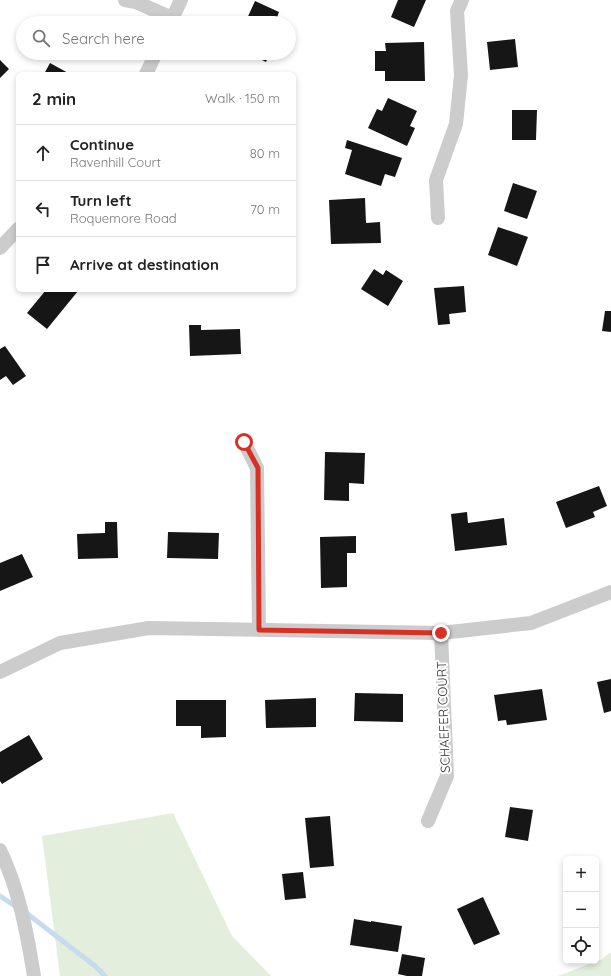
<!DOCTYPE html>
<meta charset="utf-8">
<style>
body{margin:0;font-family:Quicksand,sans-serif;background:#f6f6f6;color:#222}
.controls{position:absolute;right:12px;bottom:12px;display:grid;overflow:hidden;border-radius:6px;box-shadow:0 2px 6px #0003}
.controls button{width:36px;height:36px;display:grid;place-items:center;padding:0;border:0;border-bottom:1px solid #e0e0e0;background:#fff;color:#222;font:20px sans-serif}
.stop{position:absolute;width:12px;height:12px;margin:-9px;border:3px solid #d93025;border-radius:50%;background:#fff}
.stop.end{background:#d93025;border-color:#fff;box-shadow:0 1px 4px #0008}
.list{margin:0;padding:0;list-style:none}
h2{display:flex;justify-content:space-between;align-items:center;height:52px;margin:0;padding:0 16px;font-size:17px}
h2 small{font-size:13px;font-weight:400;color:#767676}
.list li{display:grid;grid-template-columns:26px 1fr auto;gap:12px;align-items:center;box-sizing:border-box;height:56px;padding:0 16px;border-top:1px solid #e0e0e0}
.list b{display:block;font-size:15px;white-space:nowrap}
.list p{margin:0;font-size:13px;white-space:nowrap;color:#767676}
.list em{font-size:13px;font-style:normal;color:#767676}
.icon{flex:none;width:22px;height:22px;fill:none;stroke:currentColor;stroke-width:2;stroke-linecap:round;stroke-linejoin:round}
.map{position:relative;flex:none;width:611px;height:976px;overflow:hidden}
.search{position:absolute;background:#fff;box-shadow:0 2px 6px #0003;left:16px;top:16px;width:280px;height:44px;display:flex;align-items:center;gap:10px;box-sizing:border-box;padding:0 14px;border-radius:22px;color:#767676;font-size:15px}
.panel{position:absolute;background:#fff;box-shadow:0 2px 6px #0003;left:16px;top:72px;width:280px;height:220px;border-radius:6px}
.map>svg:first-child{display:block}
</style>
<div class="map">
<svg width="611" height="976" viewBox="0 0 611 976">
<rect width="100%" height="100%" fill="#fff"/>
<path fill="#e3eedc" d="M173 813 232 936 271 976H60L42 836Z
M611 952V976H558L602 959Z"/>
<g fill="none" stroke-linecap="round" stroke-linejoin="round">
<path stroke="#c7dbef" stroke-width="5" d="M0 896 18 908
M25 912 95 966 105 976"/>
</g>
<path fill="#161616" d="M398 0H426L414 27 391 17Z
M255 1 279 12 275 23H245Z
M515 39 518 67 490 70 487 42Z
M424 42 425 81H385V71H375V51H386L385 43Z
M247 53H270L266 62Z
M0 60 9 69 0 78Z
M50 63 70 74H44Z
M388 98 417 111 410 126 415 128 407 146 368 128 377 109 382 111Z
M512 110H537L536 140H512Z
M347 140 402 158 395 177 385 174 381 186 345 174 352 150 345 148Z
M513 183 537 191 527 219 504 211Z
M365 198 366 223 380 222 381 243 331 244 329 200Z
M498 227 528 237 517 266 488 255Z
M374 269 383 275 386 270 403 281 388 306 361 289Z
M464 286 466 312 449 314 450 324 438 325 434 288Z
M46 290H76L78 291 47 329 27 313Z
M605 311H611V332L602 331Z
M189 325H201V330L240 329 241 354 190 356Z
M5 346 26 376 13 385 6 376 0 380V349Z
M325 452 365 453 364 484 349 483V501L324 500Z
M599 486 607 506 593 512 595 517 566 528 556 502Z
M467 512 468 523 504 518 507 545 455 551 451 514Z
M105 522H117L118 558 78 559 77 534 105 533Z
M168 532 219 533 218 559 167 558Z
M356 536V553H347V587L321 588 320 537Z
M22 554 33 577 0 591V563Z
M611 679V711L604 713 597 682Z
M542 689 547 720 507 725 506 720 498 721 494 695Z
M355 693 403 694V722L354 721Z
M316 698V727L266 728 265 700Z
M176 700H226V737L201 738V726H176Z
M29 735 43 759 2 784 0 781V752Z
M510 807 533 810 528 841 505 837Z
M330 816 334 866 310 868 305 818Z
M303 872 306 898 285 900 282 874Z
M483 897 500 934 474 945 457 909Z
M354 919 371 922V921L402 926 398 952 350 945Z
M402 954 425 958 422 976H407L398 974Z"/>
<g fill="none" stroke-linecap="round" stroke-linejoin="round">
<path stroke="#ccc" stroke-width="14" d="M125 0 136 2 172 18
M170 23 181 0
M146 74 156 53
M438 218 436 180 456 124 461 75 457 11 462 0
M0 248 18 229
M244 442 257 468 259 630
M0 672 60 643 149 628 441 633 531 623 611 592
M428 821 447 776 441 633
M0 850C19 889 27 933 34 976"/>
</g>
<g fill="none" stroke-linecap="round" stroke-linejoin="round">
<path stroke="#d93025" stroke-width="5" d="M244 442 258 468 259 630 441 633"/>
</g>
<g text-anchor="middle" stroke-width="4" stroke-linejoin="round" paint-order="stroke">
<g font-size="13" fill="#2f2f2f" stroke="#fff">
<text transform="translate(443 717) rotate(-92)" y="5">SCHAEFER COURT</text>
</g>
</g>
</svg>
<div class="controls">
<button>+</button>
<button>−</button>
<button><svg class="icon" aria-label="locate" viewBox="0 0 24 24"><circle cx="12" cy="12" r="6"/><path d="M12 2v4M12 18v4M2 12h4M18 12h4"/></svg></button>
</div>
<div class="stop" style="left:244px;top:442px"></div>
<div class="stop end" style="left:441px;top:633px"></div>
<div class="search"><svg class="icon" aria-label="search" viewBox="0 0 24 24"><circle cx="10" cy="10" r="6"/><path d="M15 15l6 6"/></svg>Search here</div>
<section class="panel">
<h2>2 min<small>Walk · 150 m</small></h2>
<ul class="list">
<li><svg class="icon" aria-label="ahead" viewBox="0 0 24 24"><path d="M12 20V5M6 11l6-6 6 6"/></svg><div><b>Continue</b><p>Ravenhill Court</p></div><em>80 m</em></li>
<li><svg class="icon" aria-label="left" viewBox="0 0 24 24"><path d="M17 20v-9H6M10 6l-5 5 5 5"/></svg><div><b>Turn left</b><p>Roquemore Road</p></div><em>70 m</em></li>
<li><svg class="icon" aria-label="arrive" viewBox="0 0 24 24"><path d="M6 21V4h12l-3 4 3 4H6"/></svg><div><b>Arrive at destination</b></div></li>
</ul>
</section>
</div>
